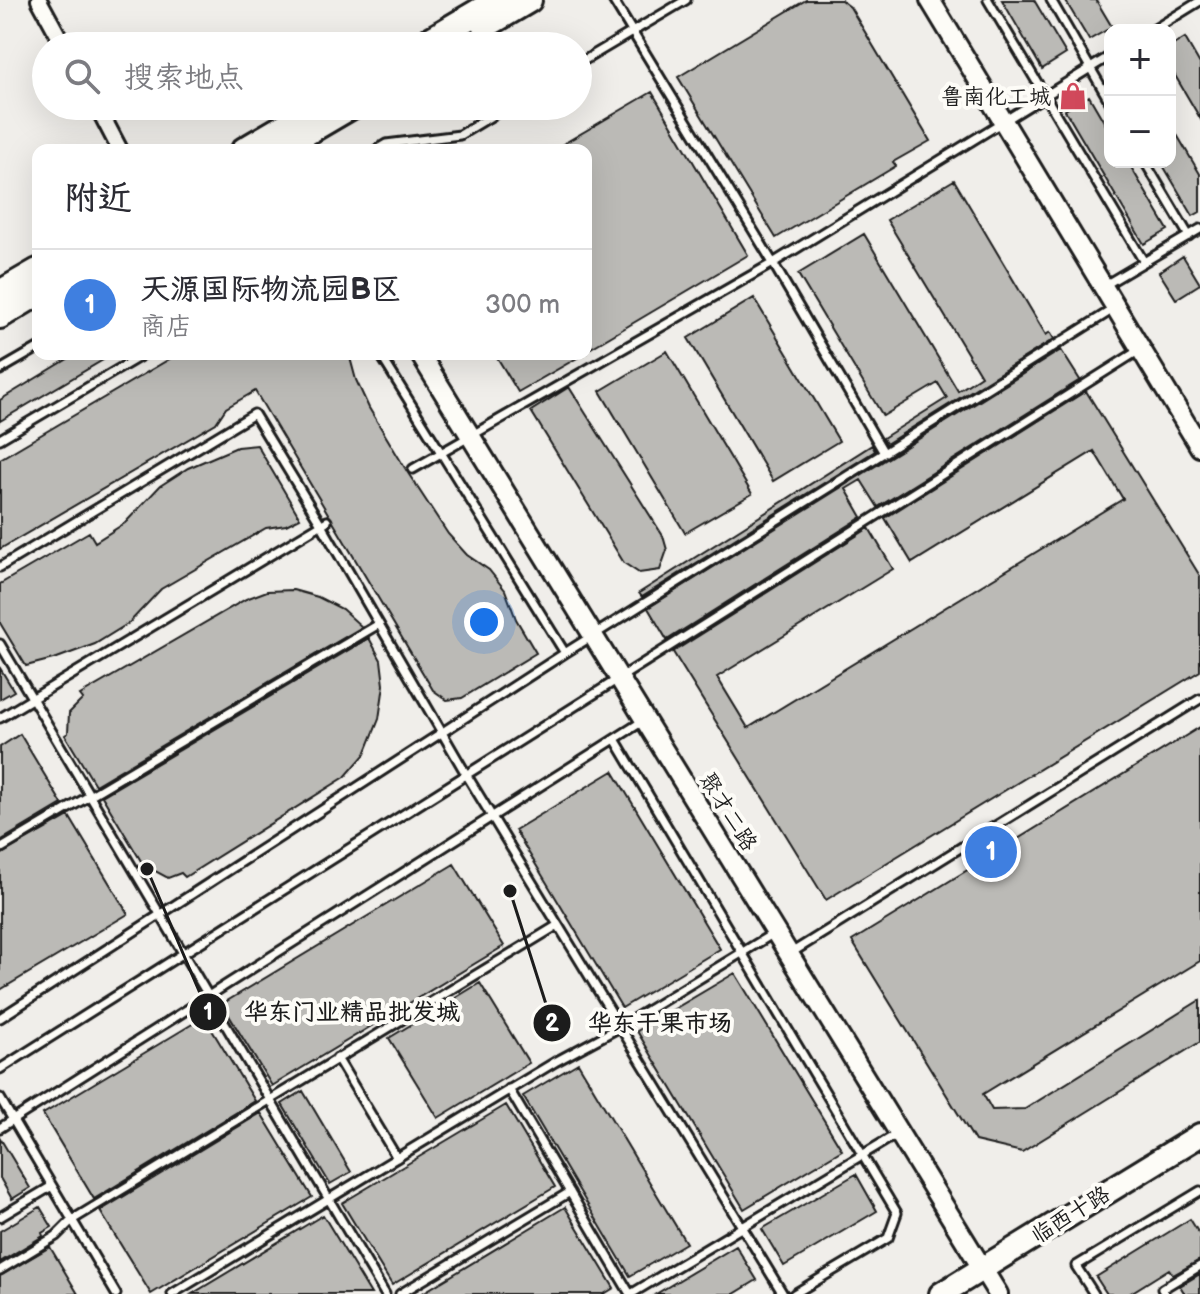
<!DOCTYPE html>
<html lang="zh">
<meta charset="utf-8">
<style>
body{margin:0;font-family:"Balsamiq Sans","LXGW WenKai TC",sans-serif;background:#f2f2f3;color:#2b2b33}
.controls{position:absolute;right:24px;top:24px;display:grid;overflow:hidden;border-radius:16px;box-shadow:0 8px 32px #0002}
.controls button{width:72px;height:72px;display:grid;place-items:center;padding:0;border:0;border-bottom:2px solid #e1e1e2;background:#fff;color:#2b2b33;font:40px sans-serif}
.you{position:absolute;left:484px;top:622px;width:28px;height:28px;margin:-20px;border:6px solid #fff;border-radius:50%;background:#1a73e8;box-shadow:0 0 0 12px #1a73e833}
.badge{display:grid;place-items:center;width:52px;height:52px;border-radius:50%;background:#db2777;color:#fff;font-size:26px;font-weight:700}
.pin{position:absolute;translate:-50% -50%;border:4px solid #fff;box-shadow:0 2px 8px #0006}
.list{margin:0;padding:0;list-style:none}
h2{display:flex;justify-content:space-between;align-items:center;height:104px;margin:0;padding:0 32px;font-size:34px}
h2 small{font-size:26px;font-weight:400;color:#7c7c81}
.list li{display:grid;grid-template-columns:52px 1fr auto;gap:24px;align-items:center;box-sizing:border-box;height:112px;padding:0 32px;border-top:2px solid #e1e1e2}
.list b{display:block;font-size:30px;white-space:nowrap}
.list p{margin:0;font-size:26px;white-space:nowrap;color:#7c7c81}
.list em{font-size:26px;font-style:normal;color:#7c7c81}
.icon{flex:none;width:44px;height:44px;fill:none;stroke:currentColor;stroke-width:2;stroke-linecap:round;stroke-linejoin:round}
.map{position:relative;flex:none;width:1200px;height:1294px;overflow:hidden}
.search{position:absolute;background:#fff;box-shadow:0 8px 32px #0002;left:32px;top:32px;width:560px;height:88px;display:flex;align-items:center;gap:20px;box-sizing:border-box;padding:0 28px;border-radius:44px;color:#7c7c81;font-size:30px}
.panel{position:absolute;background:#fff;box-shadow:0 8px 32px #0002;left:32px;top:144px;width:560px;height:216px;border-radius:16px}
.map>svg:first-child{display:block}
</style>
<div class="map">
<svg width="1200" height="1294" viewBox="0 0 1200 1294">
<rect width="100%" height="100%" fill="#f0eeea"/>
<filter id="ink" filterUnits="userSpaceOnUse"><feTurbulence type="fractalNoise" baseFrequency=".0125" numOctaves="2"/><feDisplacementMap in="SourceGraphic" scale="16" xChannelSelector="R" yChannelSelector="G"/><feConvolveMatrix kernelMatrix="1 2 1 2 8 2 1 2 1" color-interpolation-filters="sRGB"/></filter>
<g filter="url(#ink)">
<path fill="#bbbab6" stroke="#1c1c1c" stroke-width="2" d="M806 0H841L850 7 930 141 893 162 896 166 776 238 678 77Z
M1002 0H1034L1066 54 1042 69Z
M1065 0H1096L1112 27 1089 40Z
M1185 38 1200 64V118L1170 67V47Z
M652 92 748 255 591 348 586 340V150H553Z
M1089 96 1110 132V162H1128L1168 230 1144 244 1065 110Z
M1170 123 1200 174V212L1193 216 1161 162H1170Z
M954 180 1046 335 1050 332 1054 339 886 444 883 438 947 398 938 383 883 416 798 274 864 234 958 391 981 376 887 220Z
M1183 256 1200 284 1176 299 1159 272Z
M754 298 839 441 773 481 688 338Z
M1061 350 1080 380 878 507 861 480 846 489 862 517 667 640 648 608Z
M667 351 752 494 685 533 600 391Z
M76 354H113L0 421V400Z
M178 354H349L356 380 369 408 408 473 448 534 467 555 489 570 505 590 516 619 536 653 462 698 447 700 433 690 255 391 226 408 216 423 0 549V459Z
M495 354H584L518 392Z
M569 387 663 536 667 550 660 570 639 573 624 563 531 411Z
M1086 391 1200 576V671L826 900 673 652 869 528 893 569 717 677 748 728 1123 499 1094 451 912 563 885 518Z
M257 445 300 518 286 525 266 528 161 589 129 623 95 644 57 658 26 666 0 623V584L89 532 95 542 125 523 160 486 188 468 237 447Z
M872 445 875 451 642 597 639 593Z
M293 590 318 597 342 609 362 627 95 785 65 735 68 733 69 713 83 699 80 695 246 599 267 591Z
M369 638 381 660 384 685 379 719 365 754 345 777 185 877 181 873 168 878 155 871 148 864 144 866 102 796Z
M0 668 14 691 0 699Z
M1200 727V961L983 1094 992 1110 1025 1109 1200 1000V1042L1022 1152 975 1141 852 941Z
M20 734 62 804 0 841V747Z
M613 771 720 949 622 1008 515 830Z
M69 816 128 914 0 990V855Z
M454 864 504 946 272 1086 222 1004Z
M735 973 842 1150 744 1209 637 1031Z
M480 983 529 1063 438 1118 389 1038Z
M204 1017 255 1101 94 1199 43 1114Z
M578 1063 686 1243 630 1276 523 1096Z
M303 1091 351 1172 330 1184 282 1104Z
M506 1105 555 1187 392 1285 342 1203Z
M261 1113 312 1197 151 1294 100 1211Z
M0 1138 30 1188 12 1199 0 1178Z
M856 1174 877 1211 784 1266 762 1229Z
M40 1207 52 1227 42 1233 43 1236 0 1262V1231Z
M565 1207 614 1288 604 1294H421Z
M323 1215 371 1294H192Z
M1190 1219 1200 1235V1260L1173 1275 1169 1269 1129 1294H1107L1096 1277Z
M736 1246 757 1280 734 1294H656Z
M50 1247 78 1294H0V1276Z
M1200 1274V1294H1185L1180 1286Z"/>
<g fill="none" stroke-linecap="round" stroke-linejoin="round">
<defs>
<path id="service" d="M613 0 773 263 884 453
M988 0 1144 262
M1051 0 1110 102
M1153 30 1200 1
M578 64 686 0
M376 150 386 144 460 135 508 106
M1145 162 1189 236
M1105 285 1200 229
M380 354 565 653
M0 370 38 348
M0 439 144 354
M413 469 773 263 1110 56
M0 567 254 414 321 524 466 774 783 1294
M0 644 385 1294
M0 718 327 521
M615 739 897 1213 888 1238 794 1294
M0 849 379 624
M791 953 1200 699
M0 1018 565 653 1115 308
M337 1058 397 1158
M0 1069 1141 349
M509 1089 630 1294
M0 1098 116 1294
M0 1128 643 721
M0 1217 52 1186
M0 1270 56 1236 72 1220 558 925
M172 1294 555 1062 620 1027 774 933
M400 1294 570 1192
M631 1294 897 1134
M1094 1294 1076 1266 1200 1191
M1165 1294 1162 1289 1200 1266"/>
<path id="minor" d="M39 0 64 46
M97 106 120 150"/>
<path id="tertiary" d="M930 0 1200 447
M420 354 998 1294"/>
<path id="secondary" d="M941 1294 1200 1135"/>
<path id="primary" d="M485 26 529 0
M420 46 498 0
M244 150 319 106
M277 150 352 106
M0 293 38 271
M0 316 38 293"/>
</defs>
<use href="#service" stroke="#1c1c1c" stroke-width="13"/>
<use href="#minor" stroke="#1c1c1c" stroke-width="20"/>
<use href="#tertiary" stroke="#1c1c1c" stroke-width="24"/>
<use href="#secondary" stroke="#1c1c1c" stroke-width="28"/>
<use href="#primary" stroke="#1c1c1c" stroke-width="30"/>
<use href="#service" stroke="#fdfcf7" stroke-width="7"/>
<use href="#minor" stroke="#fdfcf7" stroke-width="14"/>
<use href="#tertiary" stroke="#fdfcf7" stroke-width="18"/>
<use href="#secondary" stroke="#fdfcf7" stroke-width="22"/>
<use href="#primary" stroke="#fdfcf7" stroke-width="24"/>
</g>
</g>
<defs>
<symbol id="shop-bare" viewBox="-9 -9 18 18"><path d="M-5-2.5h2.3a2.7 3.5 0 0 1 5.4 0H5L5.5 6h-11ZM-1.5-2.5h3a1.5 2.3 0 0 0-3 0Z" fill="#d1495b" stroke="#fdfcf7" stroke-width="2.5" paint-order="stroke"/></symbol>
</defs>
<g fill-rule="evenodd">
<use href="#shop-bare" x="1053" y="76" width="40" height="40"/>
</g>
<g text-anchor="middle" stroke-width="8" stroke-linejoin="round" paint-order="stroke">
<g font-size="22" fill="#1c1c1c" stroke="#fdfcf7" text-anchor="end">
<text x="1051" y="104">鲁南化工城</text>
</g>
<g font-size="22" fill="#1c1c1c" stroke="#fdfcf7">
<text transform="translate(729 811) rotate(58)" y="8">聚才二路</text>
<text transform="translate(1070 1214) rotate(-32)" y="8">临西十路</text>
</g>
</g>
<path fill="none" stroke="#1c1c1c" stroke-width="3" d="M147 869L208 1012M510 891L552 1023"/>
<g fill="#1c1c1c" stroke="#fdfcf7" stroke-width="3">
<circle cx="147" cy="869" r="8"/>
<circle cx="510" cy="891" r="8"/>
<circle cx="208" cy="1012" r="20"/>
<circle cx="552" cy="1023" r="20"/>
</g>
<g font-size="24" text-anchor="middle" font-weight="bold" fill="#fff">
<text x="208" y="1020">1</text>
<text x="552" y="1031">2</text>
</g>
<g font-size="24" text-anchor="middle" font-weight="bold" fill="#1c1c1c" stroke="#fdfcf7" stroke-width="8" stroke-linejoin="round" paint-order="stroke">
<text x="352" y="1020">华东门业精品批发城</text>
<text x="660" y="1031">华东干果市场</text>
</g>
</svg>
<div class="controls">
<button>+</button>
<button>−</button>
</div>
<div class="you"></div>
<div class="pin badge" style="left:991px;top:852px;background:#3f7fe0">1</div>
<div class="search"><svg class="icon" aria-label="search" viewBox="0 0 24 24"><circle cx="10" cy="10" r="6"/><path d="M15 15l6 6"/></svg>搜索地点</div>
<section class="panel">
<h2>附近<small></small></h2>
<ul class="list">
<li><span class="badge" style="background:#3f7fe0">1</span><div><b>天源国际物流园B区</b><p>商店</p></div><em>300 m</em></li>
</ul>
</section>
</div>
